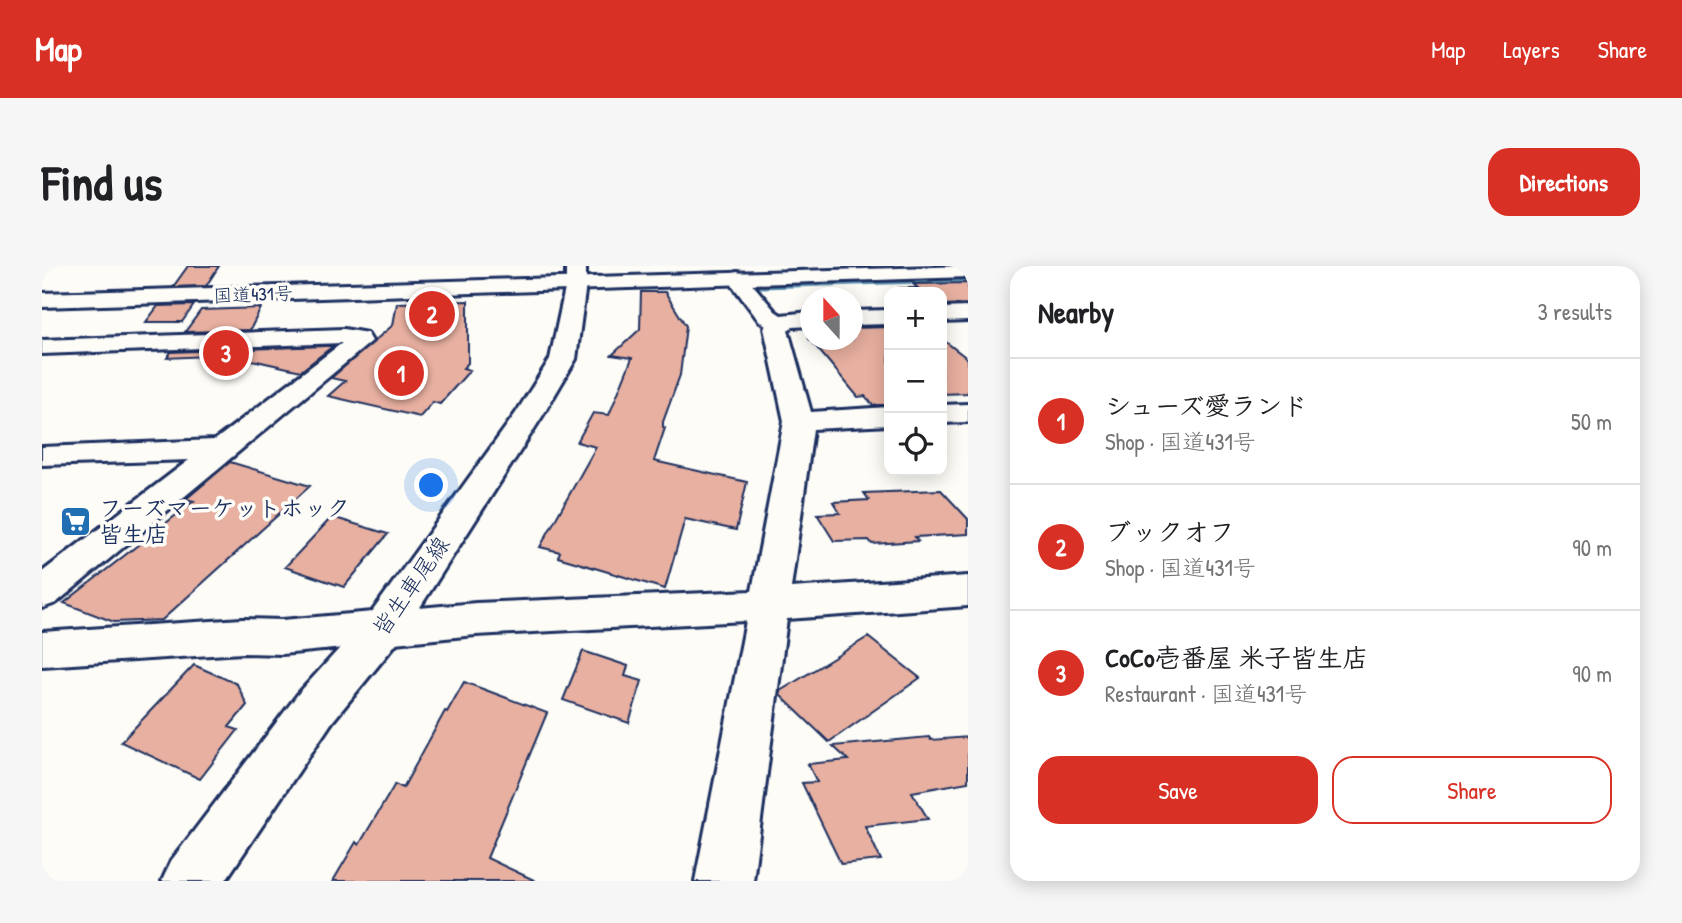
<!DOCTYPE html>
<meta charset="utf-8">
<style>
body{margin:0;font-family:"Patrick Hand","Klee One",sans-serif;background:#f6f6f6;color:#202124}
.controls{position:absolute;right:21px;top:21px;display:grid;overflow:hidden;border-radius:14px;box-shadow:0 4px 18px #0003}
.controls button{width:63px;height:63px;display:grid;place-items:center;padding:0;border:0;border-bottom:2px solid #e0e0e0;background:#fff;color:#202124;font:35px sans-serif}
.compass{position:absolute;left:758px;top:21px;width:63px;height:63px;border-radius:50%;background:#fff;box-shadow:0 4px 18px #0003;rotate:339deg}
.you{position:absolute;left:390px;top:220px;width:24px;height:24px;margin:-18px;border:5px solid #fff;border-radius:50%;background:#1a73e8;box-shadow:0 0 0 10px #1a73e833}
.badge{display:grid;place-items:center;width:46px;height:46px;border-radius:50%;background:#d93025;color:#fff;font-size:23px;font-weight:700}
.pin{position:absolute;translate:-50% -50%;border:4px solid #fff;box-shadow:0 2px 7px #0006}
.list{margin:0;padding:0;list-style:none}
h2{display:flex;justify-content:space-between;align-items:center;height:91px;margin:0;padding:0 28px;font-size:30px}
h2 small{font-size:23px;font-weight:400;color:#757577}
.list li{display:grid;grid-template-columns:46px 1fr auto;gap:21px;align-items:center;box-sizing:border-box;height:126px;padding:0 28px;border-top:2px solid #e0e0e0}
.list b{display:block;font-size:26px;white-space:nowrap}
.list p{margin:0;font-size:23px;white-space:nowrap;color:#757577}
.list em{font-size:23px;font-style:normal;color:#757577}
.actions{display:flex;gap:14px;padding:21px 28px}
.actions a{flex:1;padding:16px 0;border:2px solid #d93025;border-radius:21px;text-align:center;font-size:24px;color:#d93025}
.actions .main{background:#d93025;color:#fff}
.icon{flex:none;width:38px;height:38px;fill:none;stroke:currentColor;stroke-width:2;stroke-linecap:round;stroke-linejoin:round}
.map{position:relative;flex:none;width:926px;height:615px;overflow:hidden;border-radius:21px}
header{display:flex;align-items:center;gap:42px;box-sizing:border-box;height:98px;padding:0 35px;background:#d93025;color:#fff}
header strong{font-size:33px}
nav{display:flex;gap:38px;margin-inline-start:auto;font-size:24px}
.intro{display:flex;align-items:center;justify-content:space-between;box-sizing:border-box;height:168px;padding:0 42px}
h1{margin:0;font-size:49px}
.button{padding:18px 32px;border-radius:21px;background:#d93025;color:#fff;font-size:24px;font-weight:700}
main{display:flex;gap:42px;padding:0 42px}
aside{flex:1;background:#fff;border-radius:21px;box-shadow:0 4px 18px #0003}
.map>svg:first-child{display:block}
</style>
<header>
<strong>Map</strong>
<nav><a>Map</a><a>Layers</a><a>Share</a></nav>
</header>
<div class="intro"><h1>Find us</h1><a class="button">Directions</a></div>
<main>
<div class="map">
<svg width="926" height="615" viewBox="0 0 926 615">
<rect width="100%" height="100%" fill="#fdfcf7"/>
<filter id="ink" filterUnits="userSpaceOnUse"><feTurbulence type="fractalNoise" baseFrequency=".0143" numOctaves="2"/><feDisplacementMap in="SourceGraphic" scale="14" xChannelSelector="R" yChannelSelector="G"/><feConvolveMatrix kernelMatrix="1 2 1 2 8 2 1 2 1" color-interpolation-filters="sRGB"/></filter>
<g filter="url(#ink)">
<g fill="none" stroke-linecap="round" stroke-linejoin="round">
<path fill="#5e93b1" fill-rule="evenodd" d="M926 12V16L705 23 702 21 705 19Z"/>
</g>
<path fill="#e8b0a0" stroke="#1b2f5e" stroke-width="2" d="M146 0H177L164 20 131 21Z
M926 17V38L900 39V26H865L859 22H876L871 18Z
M599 26H623L644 60 638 109 621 156V161L623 162 612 195 705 216 694 264 643 253 623 323 516 291 518 286 498 281 554 181 535 176 551 147 567 149 590 92 570 89 598 63Z
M426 35V97L421 102 428 104 398 138 391 136 378 151 286 130 303 115 289 112 351 59 355 37Z
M152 39 140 56H104L116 40Z
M219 42 208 64 143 66 159 44Z
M847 61V139H831L823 130 816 131 766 71 768 74H810V62Z
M900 73 926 93V127L900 128Z
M283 80H291L259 105 188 89 125 92 129 86Z
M188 196 268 220 120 354 72 356 22 337 152 235 144 233Z
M899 224 926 253V268L873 271 876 275 830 278 827 274 792 275 775 248 798 247 791 236 827 234 822 227Z
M290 251 346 268 302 321 243 301Z
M826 371 878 412 787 476 738 429V425Z
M541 385 586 400 583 410 600 415 587 457 521 434Z
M152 399 195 418 205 439 187 461 196 464 158 513 79 476Z
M422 416 505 447 445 592 494 615H291L314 576 317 579 353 518 361 522 403 445 405 446Z
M887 471 889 474 926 471V516L870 526 886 553 823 560 839 594 799 598 760 517 775 516 766 498 806 494 791 480Z"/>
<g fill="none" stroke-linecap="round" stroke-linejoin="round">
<defs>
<path id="minor" d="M695 6 702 8 733 45 739 49 768 46V60L751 61 746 64 769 146 847 141V159L771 163 749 322 926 310V340L745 353 711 615H653L704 355 434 369 240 388 200 387 0 400V366L200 353 240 354 434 337 710 325 742 155 722 62 724 59 717 55 685 12 688 8Z
M926 41V55L900 56V42Z
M847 44V58L810 59V45Z
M302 63 325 67 330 75 14 337 0 342V306L147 194 0 199V181L173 174 300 77 0 88V74Z
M926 138V156L900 157V139Z"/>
<path id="major" d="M524 0H544V18L534 93 501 149 357 374 290 456 183 615H120L129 595 256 428 327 350 474 147 508 93 524 18Z"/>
<path id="highway" d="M926 0V11L0 41V27Z"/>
</defs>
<use href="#minor" stroke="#1b2f5e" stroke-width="6"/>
<use href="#major" stroke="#1b2f5e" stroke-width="6"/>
<use href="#highway" stroke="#1b2f5e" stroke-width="6"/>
<use href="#minor" fill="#fdfcf7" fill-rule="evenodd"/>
<use href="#major" fill="#fdfcf7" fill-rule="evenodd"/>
<use href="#highway" fill="#fdfcf7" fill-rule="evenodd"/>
</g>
</g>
<defs>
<symbol id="supermarket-square" viewBox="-11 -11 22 22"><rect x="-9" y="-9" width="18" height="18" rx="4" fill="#1f6fb2" stroke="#fdfcf7"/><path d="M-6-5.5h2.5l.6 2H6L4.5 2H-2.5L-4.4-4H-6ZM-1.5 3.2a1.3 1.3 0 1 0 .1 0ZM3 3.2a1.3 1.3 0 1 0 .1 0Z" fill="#fff"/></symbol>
</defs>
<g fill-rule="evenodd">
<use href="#supermarket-square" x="16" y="238" width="35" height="35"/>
</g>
<g text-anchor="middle" stroke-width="7" stroke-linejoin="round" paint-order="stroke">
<g font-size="19" fill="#1b2f5e" stroke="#fdfcf7">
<text transform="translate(211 28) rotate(-2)" y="7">国道431号</text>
</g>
<g font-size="23" font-weight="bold" fill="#1b2f5e" stroke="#fdfcf7" text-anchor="start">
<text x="57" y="250">フーズマーケットホック<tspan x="57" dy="26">皆生店</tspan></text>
</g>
<g font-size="23" fill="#1b2f5e" stroke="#fdfcf7">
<text transform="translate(369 320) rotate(-55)" y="8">皆生車尾線</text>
</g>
</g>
</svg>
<div class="controls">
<button>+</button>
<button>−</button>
<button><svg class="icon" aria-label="locate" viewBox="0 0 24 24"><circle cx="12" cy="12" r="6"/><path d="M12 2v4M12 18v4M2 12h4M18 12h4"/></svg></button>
</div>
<svg class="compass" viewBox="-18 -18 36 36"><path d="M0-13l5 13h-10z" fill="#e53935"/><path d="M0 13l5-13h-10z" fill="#757577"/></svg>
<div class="you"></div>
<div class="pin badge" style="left:359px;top:107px">1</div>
<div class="pin badge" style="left:390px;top:48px">2</div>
<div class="pin badge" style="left:184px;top:87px">3</div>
</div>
<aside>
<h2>Nearby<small>3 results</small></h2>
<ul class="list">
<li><span class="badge">1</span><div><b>シューズ愛ランド</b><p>Shop · 国道431号</p></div><em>50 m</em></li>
<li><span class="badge">2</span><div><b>ブックオフ</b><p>Shop · 国道431号</p></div><em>90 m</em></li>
<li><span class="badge">3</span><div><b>CoCo壱番屋 米子皆生店</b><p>Restaurant · 国道431号</p></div><em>90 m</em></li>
</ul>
<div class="actions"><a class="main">Save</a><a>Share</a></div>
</aside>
</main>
